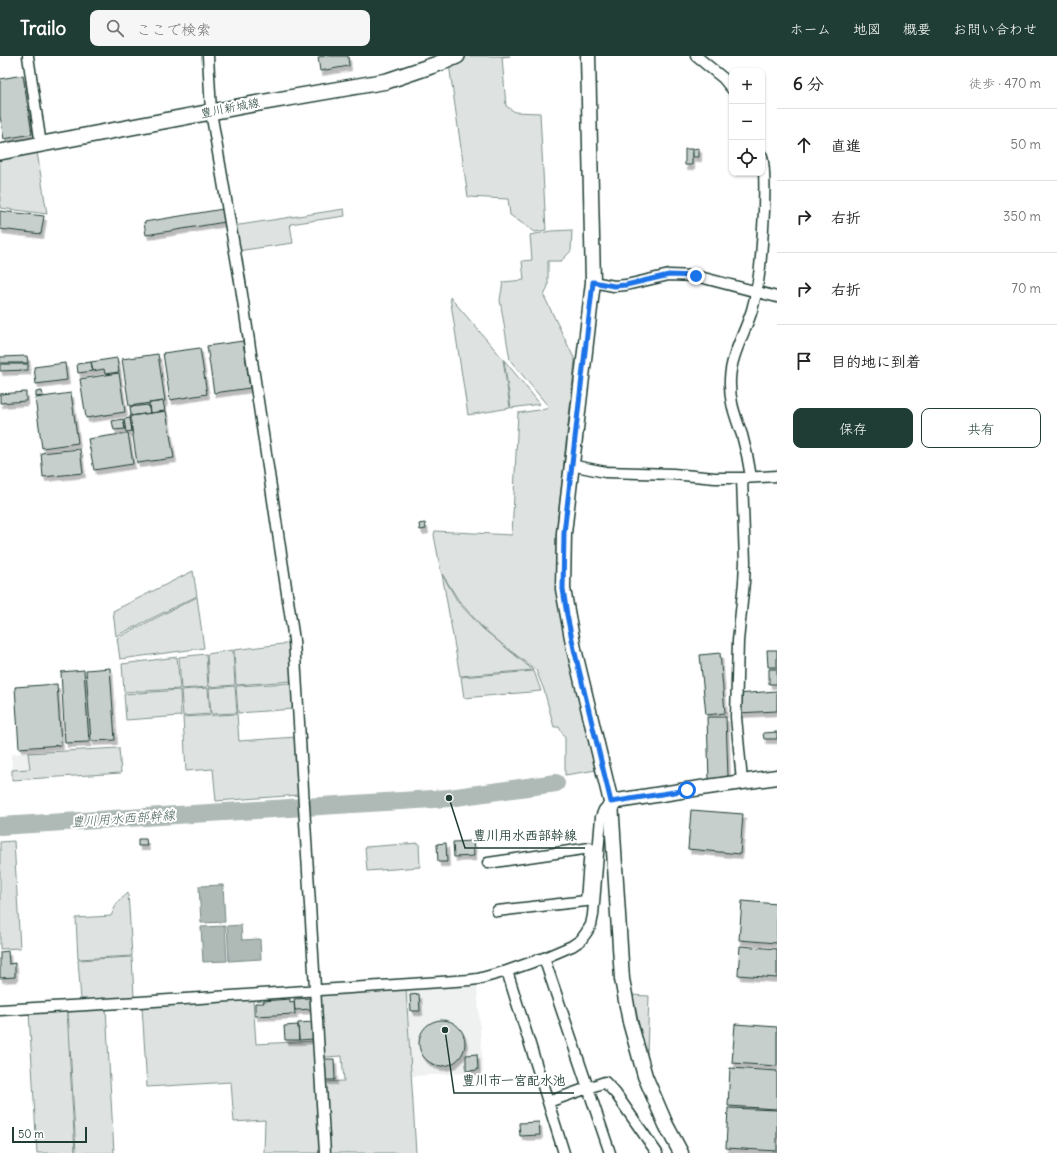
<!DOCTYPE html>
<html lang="ja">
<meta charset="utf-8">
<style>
body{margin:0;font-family:Delius,"Klee One",sans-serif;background:#f6f6f6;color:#222}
.controls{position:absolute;right:12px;top:12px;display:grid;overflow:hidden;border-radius:8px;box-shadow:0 1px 3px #0004}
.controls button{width:36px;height:36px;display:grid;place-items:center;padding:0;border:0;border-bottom:1px solid #e0e0e0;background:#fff;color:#222;font:20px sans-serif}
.scale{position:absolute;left:12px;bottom:10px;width:75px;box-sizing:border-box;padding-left:4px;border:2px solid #1f3d34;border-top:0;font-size:11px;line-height:14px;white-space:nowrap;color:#1f3d34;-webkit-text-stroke:3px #fff;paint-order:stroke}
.stop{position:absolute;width:12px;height:12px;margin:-9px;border:3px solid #1a73e8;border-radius:50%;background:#fff}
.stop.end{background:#1a73e8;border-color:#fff;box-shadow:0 1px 4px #0008}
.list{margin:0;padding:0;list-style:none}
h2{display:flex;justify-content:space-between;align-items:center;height:52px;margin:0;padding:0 16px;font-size:17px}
h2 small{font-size:13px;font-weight:400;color:#767676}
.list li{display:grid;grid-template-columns:26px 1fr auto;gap:12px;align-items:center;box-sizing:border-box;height:72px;padding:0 16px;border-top:1px solid #e0e0e0}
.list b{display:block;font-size:15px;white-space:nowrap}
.list em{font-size:13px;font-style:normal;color:#767676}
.actions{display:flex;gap:8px;padding:12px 16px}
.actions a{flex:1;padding:9px 0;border:1px solid #1f3d34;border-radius:8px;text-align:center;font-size:14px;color:#1f3d34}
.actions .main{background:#1f3d34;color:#fff}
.icon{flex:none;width:22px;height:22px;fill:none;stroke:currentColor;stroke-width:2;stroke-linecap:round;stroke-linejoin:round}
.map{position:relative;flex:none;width:777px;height:1097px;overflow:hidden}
header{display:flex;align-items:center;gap:24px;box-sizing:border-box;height:56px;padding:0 20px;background:#1f3d34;color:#fff}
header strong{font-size:19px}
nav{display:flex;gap:22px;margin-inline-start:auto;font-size:14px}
.search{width:280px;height:36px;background:#f6f6f6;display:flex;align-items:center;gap:10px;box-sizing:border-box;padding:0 14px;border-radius:8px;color:#767676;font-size:15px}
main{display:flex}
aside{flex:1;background:#fff}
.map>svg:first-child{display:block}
</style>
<header>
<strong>Trailo</strong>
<div class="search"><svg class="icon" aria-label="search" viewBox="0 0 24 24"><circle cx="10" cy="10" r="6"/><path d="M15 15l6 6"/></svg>ここで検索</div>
<nav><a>ホーム</a><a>地図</a><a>概要</a><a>お問い合わせ</a></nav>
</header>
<main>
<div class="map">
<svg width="777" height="1097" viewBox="0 0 777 1097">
<defs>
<filter id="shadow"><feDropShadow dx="2.5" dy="4.5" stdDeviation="0" flood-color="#0004"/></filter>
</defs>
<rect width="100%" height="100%" fill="#fff"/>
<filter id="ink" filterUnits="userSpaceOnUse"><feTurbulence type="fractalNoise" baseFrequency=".025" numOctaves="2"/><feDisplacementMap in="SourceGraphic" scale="8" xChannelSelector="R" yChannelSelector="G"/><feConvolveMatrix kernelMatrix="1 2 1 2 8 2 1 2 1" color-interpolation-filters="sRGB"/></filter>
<g filter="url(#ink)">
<path fill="#eef1f0" d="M28 697 29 713 12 714 11 698Z
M477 928 483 1016 412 1020 407 933Z"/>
<path fill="#dee3e2" stroke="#7e908b" d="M464 0H510L502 1 506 50 515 56 540 57 546 174 535 176 510 159 508 143 468 141 449 8Z
M37 96 47 158 0 152V103Z
M344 153 345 160 290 168 293 187 237 195 233 170Z
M572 174 571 195 561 205H548V230L544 240 575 304 556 480V528L564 575 597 714 565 719V682L559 671H554L544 634 536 614 503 589 483 572 459 545 441 516 434 479 435 475 512 479 518 357 546 353 548 350 510 304 500 244 503 226 524 224 522 205 532 204 530 179 551 175Z
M450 241 503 303 510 352 468 359Z
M504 304 540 348 511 352Z
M193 515 197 540 116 580 113 555Z
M442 518 458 546 482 572 533 614 460 620Z
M197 541 204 592 120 603 117 582Z
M290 587 292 625 236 629 234 594Z
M233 594 235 629 209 631 207 598Z
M206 598 208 631 181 633 179 601Z
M177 601 180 633 124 636 122 608Z
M534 615 541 635 464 642 461 621Z
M292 627 294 653 238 657 236 630Z
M235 630 237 657 211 658 209 632Z
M208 632 210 658 183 660 181 634Z
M180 634 181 660 126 664 124 638Z
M237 658 239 685 296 681 300 739 216 745 213 713 186 715 183 661Z
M119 692 121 717 12 724V714L30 713 28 697Z
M14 785 20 892 0 893V786Z
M419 787 420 811 367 815 365 791Z
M128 837 132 900 78 903 76 862 111 860 117 847Z
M132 901 134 941 81 944 78 904Z
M406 933 416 1097H330L325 1026 344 1025 342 1000 324 1001 320 938Z
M630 939 649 940 647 998H644Z
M253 943 256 988 315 985 322 1097H264L265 1064 234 1066 231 1026 147 1031 142 950Z
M106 952 114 1097H76L68 954Z
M67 954 75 1097H37L29 956Z"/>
<path fill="#afbab7" stroke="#758883" d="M223 829 225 866 201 867 199 830Z
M241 869 242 884 260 883 261 903 229 905 227 870Z
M225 870 227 905 203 906 201 871Z"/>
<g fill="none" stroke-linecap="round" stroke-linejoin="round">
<path stroke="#afbab7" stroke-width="18" d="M0 770 449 742 556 727"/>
</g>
<path fill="#c7cfcc" stroke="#1f3d34" filter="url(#shadow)" d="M326 0H348L349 10 320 15 318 1Z
M23 19 32 78 4 83 0 60V23Z
M699 92V101H693V93Z
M685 93H692V109H685Z
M223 153 225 166 146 179 144 166Z
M0 155 44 160 41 178 0 173Z
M243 285 250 332 214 337 207 290Z
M200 292 207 338 170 344 163 297Z
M158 298 165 345 129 350 122 303Z
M27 300 28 307H0V301Z
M117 302 119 316 105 318 104 313 93 315 91 306Z
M91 306 93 315 78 317 77 308Z
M65 307 67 324 36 328 34 311Z
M0 308H28V314L0 315Z
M119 317 125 356 86 362 80 323Z
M42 335 43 340 36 341V336Z
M26 336V345L0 347V338Z
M71 337 78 387 42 392 35 342Z
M163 345 165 355 150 357 149 347Z
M148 349 150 357 131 360 130 351Z
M166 355 174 402 137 407 130 360Z
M130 362 132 375 126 376 124 363Z
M123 363 125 373 114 374 112 365Z
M128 377 133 408 94 414 88 383Z
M80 393 83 417 43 421 41 397Z
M425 467 426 473 420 474 419 468Z
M767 594H777V611H768Z
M720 597 725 657 706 659 700 599Z
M110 612 115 684 91 685 86 614Z
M769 613H777V628H769Z
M84 614 89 686 65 687 61 616Z
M57 628 61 689 19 692 15 631Z
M777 635V655L738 657 736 638Z
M707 661H726L728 721 709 724Z
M777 676V683H764L763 677Z
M691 754 743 758 740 798 688 793Z
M138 783H146L147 790H138Z
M473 785 474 800 454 801 453 786Z
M446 787 447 806H438L437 788Z
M742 845 777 848V887L739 884Z
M740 890 777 893V922L738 919Z
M8 895 9 908 15 907V921L0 922V896Z
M419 938 420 955H411L410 939Z
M311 942 312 953 295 954 294 943Z
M290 943V947L294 946 295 958 255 960V947H264L263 945Z
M419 987a23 23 0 1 1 46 0a23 23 0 1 1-46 0Z
M313 966 314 983 299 984 298 967Z
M735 968 777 971V1010L732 1007Z
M298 969 299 984H285L284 970Z
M477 998 478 1014 466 1015V999Z
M324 1003H334L335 1024H326Z
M730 1012 777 1015V1053L728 1050Z
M728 1052 777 1054V1095L726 1092Z
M539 1066 540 1079 520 1080 519 1067Z"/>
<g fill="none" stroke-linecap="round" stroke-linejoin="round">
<defs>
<path id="street" d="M28 0 41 89
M208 0 211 56 240 225 294 584 325 1097
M696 0 723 22 732 33
M593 226 614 230 626 229 669 219 696 220 777 241
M571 409 605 416 673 418 715 422H742L777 420
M751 421C749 407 746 393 742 379 735 359 729 345 730 323 731 299 745 277 752 254 761 222 762 188 764 155 764 136 766 118 762 100
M742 422 745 506 744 526 738 585 736 661 742 725
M488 807 590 792 586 845 497 855
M544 902 610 1097
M507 915 564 1097
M0 954 139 946 470 924 478 923 507 915 544 902 572 890 581 884 586 877 591 869 593 859 601 761 604 754 611 746
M548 1046 605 1026 616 1038 657 1097"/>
<path id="secondary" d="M588 0 593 226 564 477 563 533 574 593 611 746 622 923 630 966 645 1020 666 1069 681 1097
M611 746 687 734 777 721"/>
<path id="primary" d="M0 96 248 49 387 25 440 7 457 0"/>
</defs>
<use href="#street" stroke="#1f3d34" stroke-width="13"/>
<use href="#secondary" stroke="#1f3d34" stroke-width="17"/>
<use href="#primary" stroke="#1f3d34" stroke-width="18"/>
<use href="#street" stroke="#fff" stroke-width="10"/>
<use href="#secondary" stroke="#fff" stroke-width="14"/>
<use href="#primary" stroke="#fff" stroke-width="15"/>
</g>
</g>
<g fill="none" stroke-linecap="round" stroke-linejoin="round" filter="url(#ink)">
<path stroke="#1a73e8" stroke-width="5" d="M687 734 611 746 574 593 567 559 563 533 564 477 593 226 614 230 626 229 669 219 696 220"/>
</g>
<g text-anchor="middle" stroke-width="4" stroke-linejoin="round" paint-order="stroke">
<g font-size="12" fill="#1f3d34" stroke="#fff">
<text transform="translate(230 52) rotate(-11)" y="4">豊川新城線</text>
</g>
<g font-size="13" font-style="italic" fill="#4a625b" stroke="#fff">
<text transform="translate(123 762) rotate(-4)" y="5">豊川用水西部幹線</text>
</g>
</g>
<path fill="none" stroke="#1f3d34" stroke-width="1.5" d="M449 742L465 792H585M445 974L454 1037H574"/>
<g fill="#1f3d34" stroke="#fff" stroke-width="1.5">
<circle cx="449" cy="742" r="4"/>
<circle cx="445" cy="974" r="4"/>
</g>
<g font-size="13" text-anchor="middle" font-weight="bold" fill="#1f3d34" stroke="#fff" stroke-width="4" stroke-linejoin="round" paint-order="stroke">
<text x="525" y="784">豊川用水西部幹線</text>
<text x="514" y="1029">豊川市一宮配水池</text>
</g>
</svg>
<div class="controls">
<button>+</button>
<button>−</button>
<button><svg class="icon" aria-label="locate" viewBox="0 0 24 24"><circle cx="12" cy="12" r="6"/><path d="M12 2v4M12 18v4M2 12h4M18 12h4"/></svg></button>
</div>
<div class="scale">50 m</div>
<div class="stop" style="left:687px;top:734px"></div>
<div class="stop end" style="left:696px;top:220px"></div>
</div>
<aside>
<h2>6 分<small>徒歩 · 470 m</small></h2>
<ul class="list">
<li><svg class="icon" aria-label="ahead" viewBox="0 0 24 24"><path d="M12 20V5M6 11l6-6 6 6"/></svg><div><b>直進</b></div><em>50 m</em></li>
<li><svg class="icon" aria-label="right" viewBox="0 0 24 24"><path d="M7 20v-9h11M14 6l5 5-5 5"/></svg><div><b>右折</b></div><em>350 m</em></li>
<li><svg class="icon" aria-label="right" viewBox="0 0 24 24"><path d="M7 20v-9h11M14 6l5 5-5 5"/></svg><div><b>右折</b></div><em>70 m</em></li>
<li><svg class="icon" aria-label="arrive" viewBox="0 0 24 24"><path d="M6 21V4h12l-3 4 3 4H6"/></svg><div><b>目的地に到着</b></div></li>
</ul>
<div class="actions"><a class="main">保存</a><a>共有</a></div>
</aside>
</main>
